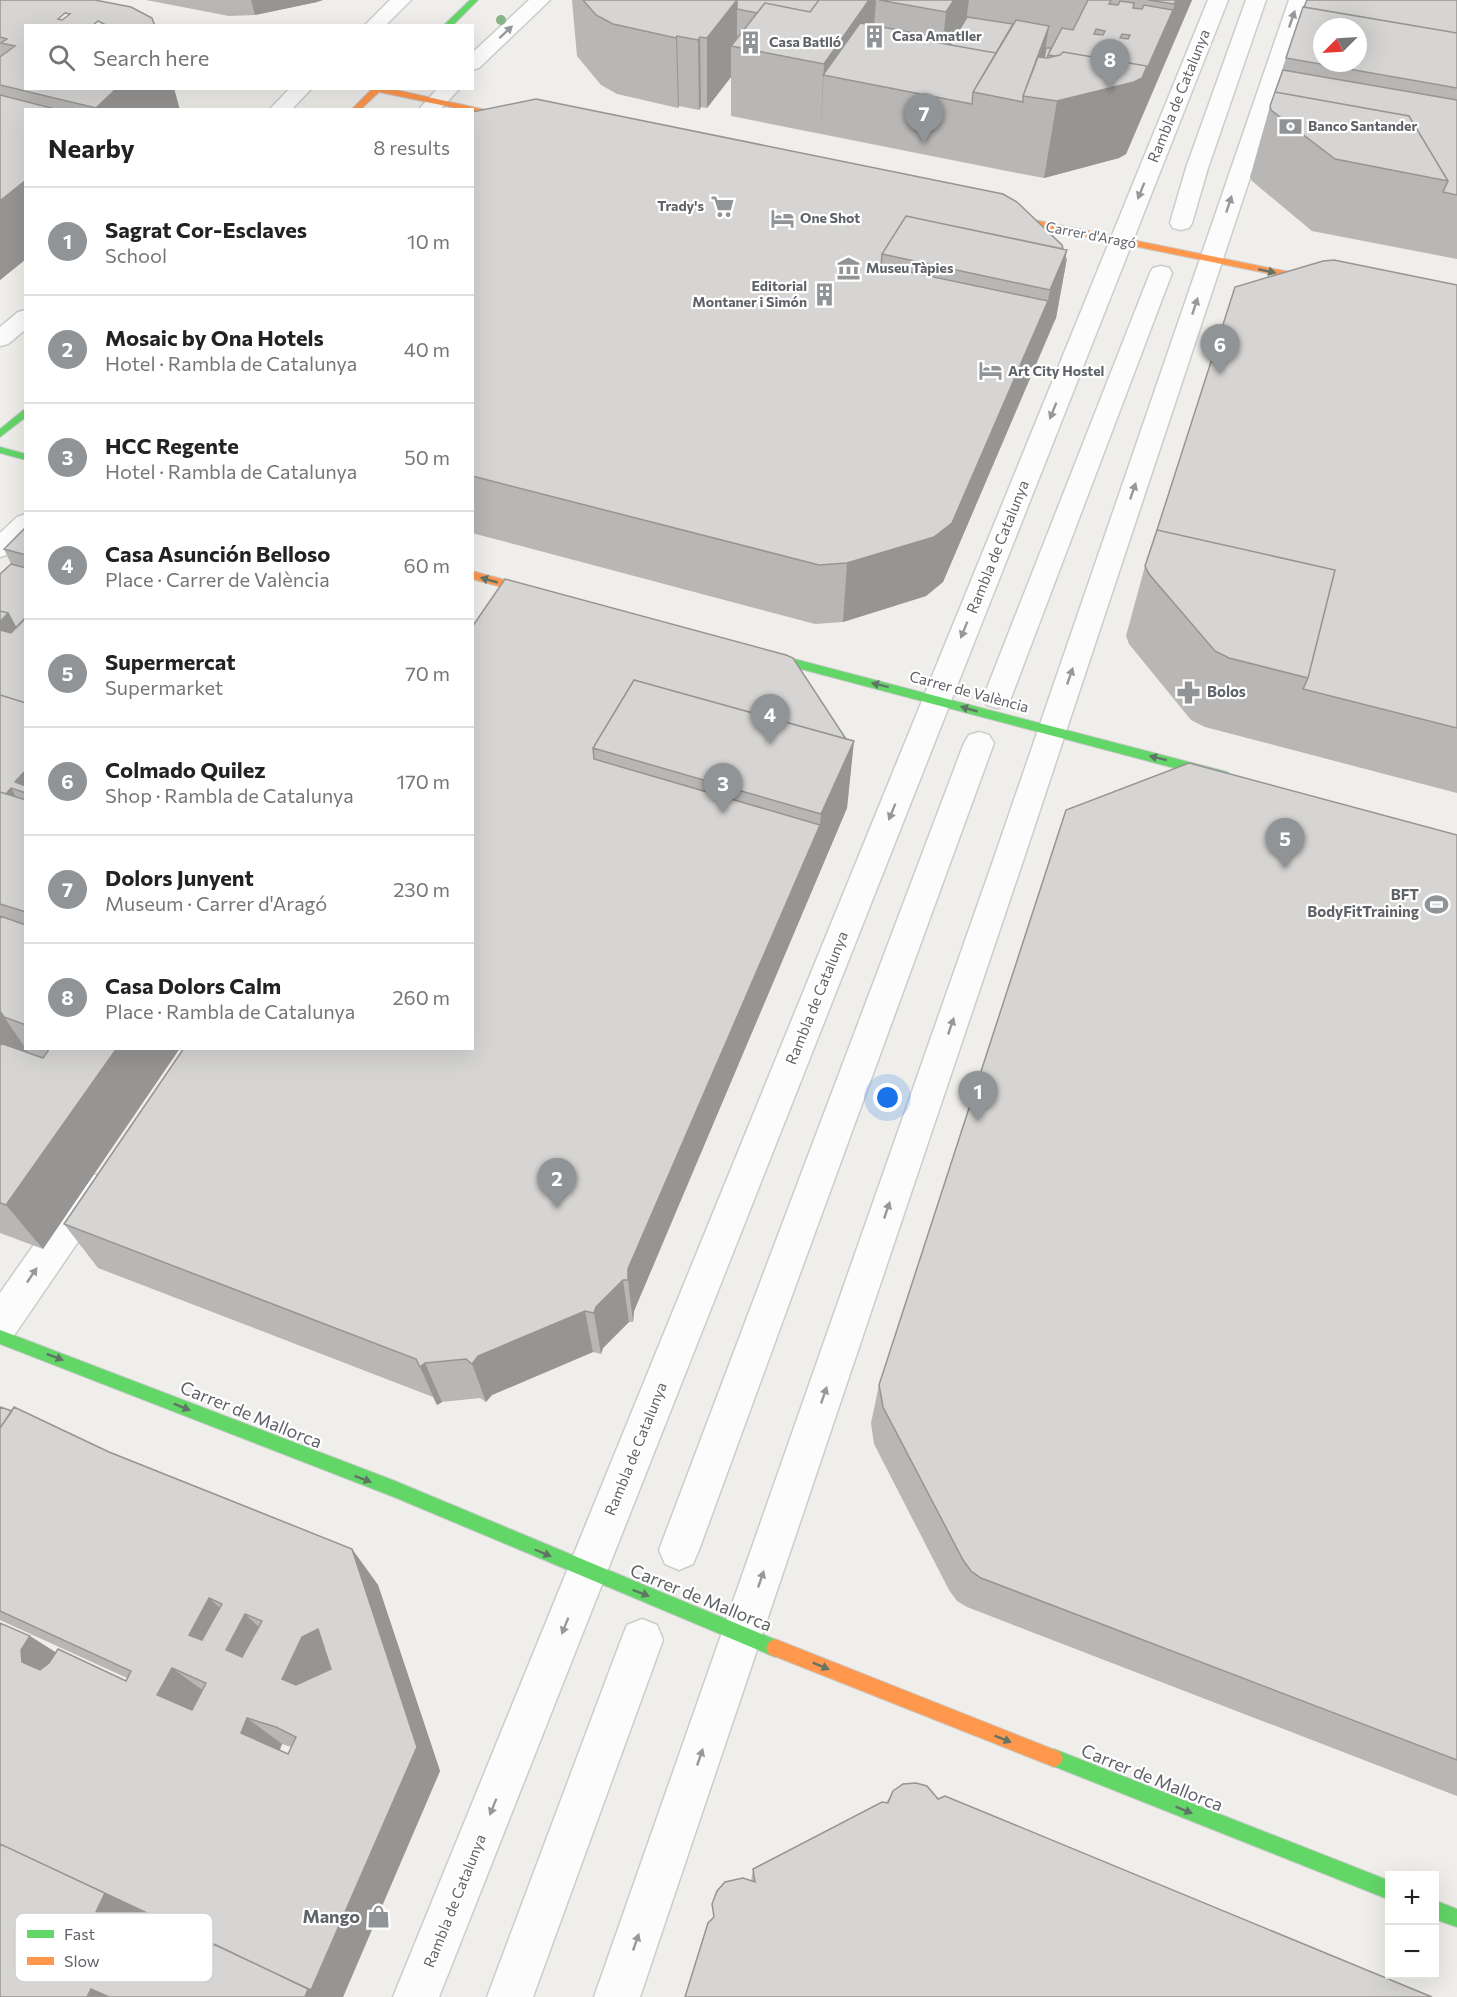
<!DOCTYPE html>
<meta charset="utf-8">
<style>
body{margin:0;font-family:Commissioner,sans-serif;background:#f6f6f6;color:#222}
.controls{position:absolute;right:18px;bottom:18px;display:grid;overflow:hidden;border-radius:0px;box-shadow:0 6px 24px #0002}
.controls button{width:54px;height:54px;display:grid;place-items:center;padding:0;border:0;border-bottom:2px solid #e0e0e0;background:#fff;color:#222;font:30px sans-serif}
.compass{position:absolute;left:1313px;top:18px;width:54px;height:54px;border-radius:50%;background:#fff;box-shadow:0 6px 24px #0002;rotate:246deg}
.you{position:absolute;left:888px;top:1098px;width:21px;height:21px;margin:-15px;border:4px solid #fff;border-radius:50%;background:#1a73e8;box-shadow:0 0 0 9px #1a73e833}
.badge{display:grid;place-items:center;width:39px;height:39px;border-radius:50%;background:#919496;color:#fff;font-size:20px;font-weight:700}
.pin{position:absolute;translate:-50% -50px;filter:drop-shadow(0 2px 3px #0008)}
.pin::after{content:'';position:absolute;top:32px;width:21px;height:18px;background:inherit;clip-path:polygon(0 0,100% 0,50% 100%)}
.list{margin:0;padding:0;list-style:none}
h2{display:flex;justify-content:space-between;align-items:center;height:78px;margin:0;padding:0 24px;font-size:26px}
h2 small{font-size:20px;font-weight:400;color:#767676}
.list li{display:grid;grid-template-columns:39px 1fr auto;gap:18px;align-items:center;box-sizing:border-box;height:108px;padding:0 24px;border-top:2px solid #e0e0e0}
.list b{display:block;font-size:22px;white-space:nowrap}
.list p{margin:0;font-size:20px;white-space:nowrap;color:#767676}
.list em{font-size:20px;font-style:normal;color:#767676}
.icon{flex:none;width:33px;height:33px;fill:none;stroke:currentColor;stroke-width:2;stroke-linecap:round;stroke-linejoin:round}
.map{position:relative;flex:none;width:1457px;height:1997px;overflow:hidden}
.search{position:absolute;background:#fff;box-shadow:0 6px 24px #0002;left:24px;top:24px;width:450px;height:66px;display:flex;align-items:center;gap:15px;box-sizing:border-box;padding:0 21px;border-radius:0px;color:#767676;font-size:22px}
.panel{position:absolute;background:#fff;box-shadow:0 6px 24px #0002;left:24px;top:108px;width:450px;height:942px;border-radius:0px}
.map>svg:first-child{display:block}
</style>
<div class="map">
<svg width="1457" height="1997" viewBox="0 0 1457 1997">
<rect width="100%" height="100%" fill="#efeeea"/>
<g fill="none" stroke-linecap="round" stroke-linejoin="round">
<defs>
<path id="street" d="M390 0H411L385 26H364Z
M529 0H550L479 68 472 70V53Z
M1208 0H1228L439 1997H393Z
M1246 0H1266L1208 168 1192 223 1189 228 1181 230 1173 228 1170 223 1186 168Z
M1289 0H1309L1025 855 640 1997H594L995 855Z
M290 88H312L291 110H269Z
M438 88H460L440 110H418Z
M1161 266 1169 268 1172 273 1011 698 1007 705 997 708 987 705 983 698 1150 273 1153 268Z
M26 310V329L8 344 0 346V327L18 312Z
M26 514V539L9 554 0 557V533L17 517Z
M979 732 989 735 994 743 699 1550 693 1564 679 1570 665 1564 659 1550 964 743 969 735Z
M93 1174 106 1179 111 1190 106 1201 13 1337 0 1342V1293L80 1179Z
M642 1619 657 1625 663 1640 533 1997H487L621 1640 627 1625Z"/>
<path id="fast" d="M470 0H478L452 26H443Z
M26 408V417L0 437V429Z
M0 447 26 454V460L0 453Z
M752 648 1227 772 1233 777 1227 782 748 655 746 652Z
M0 1330 395 1481 781 1642 784 1648 781 1654 775 1657 394 1497 0 1344Z
M1054 1749 1390 1881V1900L1048 1764 1045 1758 1048 1752Z
M1434 1900 1457 1909V1927L1434 1919Z"/>
<path id="slow" d="M369 88H387L531 120 527 123 379 92 360 110H351L371 90Z
M995 212 1324 279 1329 282 1324 285 992 217 990 215Z
M472 571 550 592 552 595 546 599 472 579Z
M775 1639 1060 1752 1063 1758 1060 1764 1054 1767 769 1654 766 1648 769 1642Z"/>
</defs>
<use href="#street" stroke="#cbcccc" stroke-width="3"/>
<use href="#fast" stroke="#cacacb" stroke-width="2"/>
<use href="#slow" stroke="#cacacb" stroke-width="2"/>
<use href="#street" fill="#fdfcfc" fill-rule="evenodd"/>
<use href="#fast" fill="#63d668" fill-rule="evenodd"/>
<use href="#slow" fill="#ff974d" fill-rule="evenodd"/>
</g>
<circle fill="#88b388" cx="501" cy="20" r="5"/>
<path fill="#b8b7b5" fill-rule="evenodd" d="M0 0H95L104 24 98 21 92 26 26 88 180 110H26V259L0 280ZM65 13 70 14 62 20 58 19Z
M146 0H323L317 2 255 15 229 16Z
M572 0H1192L1126 154 1119 158 1044 178 1012 172 731 116V77L707 108 701 107 699 110 679 106 678 108 617 94 601 85 577 56Z
M1457 0V259L1312 231 1252 181 1250 177 1270 106 1286 58Z
M472 112 1066 257 1067 258 1056 318 943 582 926 596 843 622 815 624 472 533Z
M1457 285V793L1205 727 1191 720 1129 644 1126 636 1145 566Z
M26 528V1048H180L43 1249 0 1233V574L11 564 4 549Z
M472 627 853 748 847 808 634 1311 633 1322H629L603 1348 601 1354 593 1352 492 1395 486 1402 480 1398 442 1402 437 1405 433 1397 98 1268 64 1224Z
M1457 835V1796L967 1607 957 1601 949 1590 874 1444 871 1423 879 1385Z
M0 1407 109 1452 352 1549 378 1585 440 1771 343 1997H0L55 1653 126 1681 127 1678 0 1620ZM282 1744 291 1747 288 1754 280 1750Z
M927 1786 714 1918 712 1904 751 1881 753 1869 886 1803 893 1791Z"/>
<path fill="#969594" d="M251 0H323L317 2 255 15Z
M737 0V47L731 46V77L707 108V38Z
M869 0H876L872 57 823 75 821 134 824 64Z
M954 0H969L965 29 940 70 946 12Z
M1176 0H1192L1126 154 1119 158 1044 178 1057 101 1173 10Z
M1049 26 1038 95 1025 96Z
M677 36 679 106 678 108 676 38Z
M700 37 701 107 699 110 698 40Z
M117 88H174L180 110H96V108Z
M26 180V259L0 280V201Z
M1067 250 1054 322 943 582 926 596 843 622 847 563 1048 301 1050 290Z
M1067 258 1056 318 1054 322 1065 262Z
M8 613 26 648 0 642V622Z
M854 741 847 808 634 1311 633 1322 628 1280V1269L820 825 821 814Z
M26 770V793L15 782Z
M11 788 26 814 2 798Z
M0 1011 39 1068 0 1122Z
M117 1048H180L43 1249 6 1205Z
M623 1280 629 1322 603 1348 601 1354 594 1313 596 1307Z
M585 1311 593 1352 492 1395 486 1402 472 1364 478 1356Z
M425 1363 442 1402 437 1405 420 1367Z
M352 1549 378 1585 440 1771 343 1997H305L201 1972 173 1958 145 1934 96 1912 0 1844 314 1982Z
M209 1598 239 1625 245 1614 279 1646 262 1680 189 1635Z
M318 1629 348 1661 314 1707 282 1679 302 1637Z
M30 1636 79 1667 72 1691 22 1662 21 1650Z
M172 1668 212 1697 198 1722 157 1695Z
M247 1718 282 1744 276 1758 241 1733Z
M91 1989 144 1997H87Z"/>
<path fill="#d6d5d3" stroke="#969594" stroke-width="1.5" fill-rule="evenodd" d="M0 0H95L131 7 152 18 155 26H100L104 24 98 21 92 26H26V88H117L96 108 0 85V57L15 46 1 43 7 39 0 37ZM65 13 70 14 62 20 58 19Z
M583 0H737L707 38 700 37 698 40 677 36 676 38 613 24 596 15Z
M735 0H819L810 12 765 3 757 13 737 9V0Z
M819 0H869L824 64 731 46 765 3 810 12Z
M879 0H954L946 12Z
M1088 0H1111L1109 4 1118 5 1120 1 1134 3 1133 8 1142 9 1144 5 1173 10 1146 71 1147 66 1063 52 1060 55 1055 56 1048 55 1062 28 1073 30ZM1096 29 1105 31 1103 35 1094 34ZM1122 34 1130 35 1128 39 1120 38Z
M1148 0H1176L1174 4Z
M1307 0H1457V33L1304 7Z
M1303 7 1457 33V88L1286 58ZM1322 27H1358V63H1322Z
M967 17 1013 24 996 53 950 45Z
M1016 20 1049 26 1023 96V102L973 92Z
M860 23 931 36 928 41 996 53 973 92 972 104 823 75Z
M1046 48H1051L1048 55 1047 58H1044Z
M1063 52 1147 66 1142 78 1134 82 1057 101 1023 96 1038 57 1047 58 1060 55Z
M1283 70 1457 100V195L1443 192 1448 181 1409 116 1275 92Z
M1275 92 1409 116 1448 181 1335 159 1271 110 1270 106Z
M0 95 59 110H26V180L0 201Z
M536 99 1003 194 1017 202 1062 245 1063 249 906 216 882 254 881 266 1048 301 952 523 934 537 847 563 819 565 472 476V112Z
M906 216 1067 250 1050 290 882 254Z
M1334 260 1457 285V728L1303 689 1308 678 1335 570 1157 530 1235 287 1323 261Z
M25 528H26V555L4 549Z
M1157 530 1335 570 1308 678 1229 658 1215 651 1149 574 1145 566Z
M11 564 26 568V618L16 628 8 613 0 611V574Z
M505 579 786 655 793 658 846 739 634 680 593 748 594 759 820 825 628 1269V1280H623L596 1307 594 1313 585 1311 478 1356 472 1364 466 1359 425 1363 420 1367 416 1359 64 1224 184 1048H472V627Z
M0 611 8 613 0 622Z
M25 618H26V703L0 695V630L11 633Z
M634 680 854 741 821 814 593 748Z
M0 695 26 703V770L15 782 26 786V793L11 788 6 794 0 792Z
M1189 763 1457 835V1760L981 1578 971 1571 963 1560 883 1407 879 1385 1066 810Z
M0 792 26 800V912L0 904Z
M0 916 26 925V1025L4 1017 0 1011Z
M0 1043 43 1058 50 1048H117L6 1205 0 1203Z
M0 1407 12 1411 0 1428Z
M14 1407 109 1452 352 1549 417 1747 311 1990 0 1844V1623L30 1636 21 1650 22 1662 40 1670 49 1663 58 1649 126 1681 131 1671 0 1611V1428ZM209 1598 222 1604 202 1640 189 1635ZM245 1614 262 1621 242 1657 226 1650ZM318 1629 331 1669 296 1685 282 1679 302 1637ZM172 1668 206 1683 192 1710 157 1695ZM247 1718 276 1727 296 1737 288 1754 241 1733Z
M916 1783 927 1786 938 1799 945 1796 1432 1997H685L708 1923 714 1917 712 1904 717 1891 725 1882 743 1878 755 1882 753 1869 882 1802 888 1803 893 1791 903 1784Z
M0 1844 105 1893 96 1912 145 1934 153 1916 185 1930 173 1958 201 1972 214 1944 308 1989 305 1997H109L91 1989 87 1997H0Z"/>
<defs><path id="oneway-solid" d="M-6-.8H1V-3.2L6.5 0L1 3.2V.8H-6Z" transform="scale(1.5)"/></defs>
<g fill="#96999c">
<use href="#oneway-solid" transform="translate(1292 19) rotate(-71)"/>
<use href="#oneway-solid" transform="translate(506 32) rotate(-43)"/>
<use href="#oneway-solid" transform="translate(1141 191) rotate(112)"/>
<use href="#oneway-solid" transform="translate(1229 204) rotate(-72)"/>
<use href="#oneway-solid" transform="translate(1195 306) rotate(-72)"/>
<use href="#oneway-solid" transform="translate(1053 411) rotate(112)"/>
<use href="#oneway-solid" transform="translate(1133 491) rotate(-71)"/>
<use href="#oneway-solid" transform="translate(964 630) rotate(112)"/>
<use href="#oneway-solid" transform="translate(1070 676) rotate(-71)"/>
<use href="#oneway-solid" transform="translate(892 812) rotate(112)"/>
<use href="#oneway-solid" transform="translate(951 1026) rotate(-71)"/>
<use href="#oneway-solid" transform="translate(887 1210) rotate(-71)"/>
<use href="#oneway-solid" transform="translate(32 1275) rotate(-56)"/>
<use href="#oneway-solid" transform="translate(824 1395) rotate(-71)"/>
<use href="#oneway-solid" transform="translate(761 1579) rotate(-71)"/>
<use href="#oneway-solid" transform="translate(565 1626) rotate(112)"/>
<use href="#oneway-solid" transform="translate(700 1757) rotate(-71)"/>
<use href="#oneway-solid" transform="translate(493 1807) rotate(112)"/>
<use href="#oneway-solid" transform="translate(636 1942) rotate(-71)"/>
</g>
<g fill="#607468">
<use href="#oneway-solid" transform="translate(1267 271) rotate(12)"/>
<use href="#oneway-solid" transform="translate(489 580) rotate(-164)"/>
<use href="#oneway-solid" transform="translate(880 685) rotate(-166)"/>
<use href="#oneway-solid" transform="translate(969 709) rotate(-164)"/>
<use href="#oneway-solid" transform="translate(1158 758) rotate(-166)"/>
<use href="#oneway-solid" transform="translate(55 1357) rotate(21)"/>
<use href="#oneway-solid" transform="translate(182 1407) rotate(22)"/>
<use href="#oneway-solid" transform="translate(363 1479) rotate(21)"/>
<use href="#oneway-solid" transform="translate(543 1553) rotate(23)"/>
<use href="#oneway-solid" transform="translate(641 1593) rotate(21)"/>
<use href="#oneway-solid" transform="translate(821 1666) rotate(22)"/>
<use href="#oneway-solid" transform="translate(1003 1739) rotate(22)"/>
<use href="#oneway-solid" transform="translate(1184 1810) rotate(22)"/>
</g>
<defs>
<symbol id="building-bare" viewBox="-9 -9 18 18"><path d="M-4-6H4V6H1V3H-1V6H-4ZM-2.5-4.3h1.7v1.8h-1.7ZM.8-4.3h1.7v1.8H.8ZM-2.5-1h1.7V.8h-1.7ZM.8-1h1.7V.8H.8Z" fill="#919496" stroke="#fff" stroke-width="2.5" paint-order="stroke"/></symbol>
<symbol id="bank-bare" viewBox="-9 -9 18 18"><path d="M-6-4H6V4H-6ZM0-2.3a2.3 2.3 0 1 0 0 4.6a2.3 2.3 0 1 0 0-4.6Z" fill="#919496" stroke="#fff" stroke-width="2.5" paint-order="stroke"/></symbol>
<symbol id="supermarket-bare" viewBox="-9 -9 18 18"><path d="M-6-5.5h2.5l.6 2H6L4.5 2H-2.5L-4.4-4H-6ZM-1.5 3.2a1.3 1.3 0 1 0 .1 0ZM3 3.2a1.3 1.3 0 1 0 .1 0Z" fill="#919496" stroke="#fff" stroke-width="2.5" paint-order="stroke"/></symbol>
<symbol id="hotel-bare" viewBox="-9 -9 18 18"><path d="M-6-4.5h1.5V1H6V5H4.5V3h-9V5H-6ZM-4 0a1.8 1.8 0 1 1 3.6 0ZM.5 0V-2.5h3Q6-2.5 6 0Z" fill="#919496" stroke="#fff" stroke-width="2.5" paint-order="stroke"/></symbol>
<symbol id="museum-bare" viewBox="-9 -9 18 18"><path d="M0-6L6-3V-2H-6V-3ZM-5-1h2V3h-2ZM-1-1h2V3h-2ZM3-1h2V3H3ZM-6 4H6V6H-6Z" fill="#919496" stroke="#fff" stroke-width="2.5" paint-order="stroke"/></symbol>
<symbol id="pharmacy-bare" viewBox="-9 -9 18 18"><path d="M-2-6h4v4h4v4h-4v4h-4v-4h-4v-4h4Z" fill="#919496" stroke="#fff" stroke-width="2.5" paint-order="stroke"/></symbol>
<symbol id="stadium-bare" viewBox="-9 -9 18 18"><path d="M0-5a6.5 5 0 1 0 0 10a6.5 5 0 1 0 0-10ZM-3.5-1.8h7v3.6h-7Z" fill="#919496" stroke="#fff" stroke-width="2.5" paint-order="stroke"/></symbol>
<symbol id="shop-bare" viewBox="-9 -9 18 18"><path d="M-5-2.5h2.3a2.7 3.5 0 0 1 5.4 0H5L5.5 6h-11ZM-1.5-2.5h3a1.5 2.3 0 0 0-3 0Z" fill="#919496" stroke="#fff" stroke-width="2.5" paint-order="stroke"/></symbol>
</defs>
<g fill-rule="evenodd">
<use href="#building-bare" x="858" y="20" width="33" height="33"/>
<use href="#building-bare" x="734" y="26" width="33" height="33"/>
<use href="#bank-bare" x="1274" y="110" width="33" height="33"/>
<use href="#supermarket-bare" x="706" y="190" width="33" height="33"/>
<use href="#hotel-bare" x="766" y="202" width="33" height="33"/>
<use href="#museum-bare" x="832" y="252" width="33" height="33"/>
<use href="#building-bare" x="808" y="278" width="33" height="33"/>
<use href="#hotel-bare" x="974" y="354" width="33" height="33"/>
<use href="#pharmacy-bare" x="1172" y="676" width="33" height="33"/>
<use href="#stadium-bare" x="1420" y="888" width="33" height="33"/>
<use href="#shop-bare" x="362" y="1900" width="33" height="33"/>
</g>
<g text-anchor="middle" stroke-width="4.5" stroke-linejoin="round" paint-order="stroke">
<g font-size="14" font-weight="bold" fill="#5f6368" stroke="#fff" text-anchor="start">
<text x="892" y="41">Casa Amatller</text>
<text x="769" y="47">Casa Batlló</text>
<text x="1308" y="131">Banco Santander</text>
<text x="704" y="211" text-anchor="end">Trady's</text>
<text x="800" y="223">One Shot</text>
<text x="866" y="273">Museu Tàpies</text>
<text x="807" y="291" text-anchor="end">Editorial<tspan x="807" dy="16">Montaner i Simón</tspan></text>
<text x="1008" y="376">Art City Hostel</text>
</g>
<g font-size="14" fill="#5f6368" stroke="#fff">
<text transform="translate(1091 235) rotate(11)" y="5">Carrer d'Aragó</text>
</g>
<g font-size="15" fill="#5f6368" stroke="#fff">
<text transform="translate(1179 96) rotate(-68)" y="5">Rambla de Catalunya</text>
<text transform="translate(998 547) rotate(-68)" y="5">Rambla de Catalunya</text>
<text transform="translate(969 692) rotate(15)" y="5">Carrer de València</text>
<text transform="translate(817 998) rotate(-68)" y="5">Rambla de Catalunya</text>
<text transform="translate(636 1449) rotate(-68)" y="5">Rambla de Catalunya</text>
<text transform="translate(455 1901) rotate(-68)" y="5">Rambla de Catalunya</text>
</g>
<g font-size="15" font-weight="bold" fill="#5f6368" stroke="#fff" text-anchor="start">
<text x="1207" y="697">Bolos</text>
<text x="1419" y="900" text-anchor="end">BFT<tspan x="1419" dy="17">BodyFitTraining</tspan></text>
</g>
<g font-size="18" fill="#5f6368" stroke="#fff">
<text transform="translate(251 1415) rotate(22)" y="6">Carrer de Mallorca</text>
<text transform="translate(701 1598) rotate(22)" y="6">Carrer de Mallorca</text>
<text transform="translate(1152 1778) rotate(22)" y="6">Carrer de Mallorca</text>
</g>
<g font-size="18" font-weight="bold" fill="#5f6368" stroke="#fff" text-anchor="end">
<text x="360" y="1923">Mango</text>
</g>
</g>
<rect x="15" y="1913" width="198" height="69" rx="9" fill="#fff" stroke="#cfd0d2" stroke-width="1.5"/>
<rect x="27" y="1930" width="27" height="8" fill="#63d668"/>
<rect x="27" y="1957" width="27" height="8" fill="#ff974d"/>
<g font-size="16" fill="#5f6368">
<text x="64" y="1940">Fast</text>
<text x="64" y="1967">Slow</text>
</g>
</svg>
<div class="controls">
<button>+</button>
<button>−</button>
</div>
<svg class="compass" viewBox="-18 -18 36 36"><path d="M0-13l5 13h-10z" fill="#e53935"/><path d="M0 13l5-13h-10z" fill="#767676"/></svg>
<div class="you"></div>
<div class="pin badge" style="left:978px;top:1121px">1</div>
<div class="pin badge" style="left:557px;top:1208px">2</div>
<div class="pin badge" style="left:723px;top:813px">3</div>
<div class="pin badge" style="left:770px;top:744px">4</div>
<div class="pin badge" style="left:1285px;top:868px">5</div>
<div class="pin badge" style="left:1220px;top:374px">6</div>
<div class="pin badge" style="left:924px;top:143px">7</div>
<div class="pin badge" style="left:1110px;top:89px">8</div>
<div class="search"><svg class="icon" aria-label="search" viewBox="0 0 24 24"><circle cx="10" cy="10" r="6"/><path d="M15 15l6 6"/></svg>Search here</div>
<section class="panel">
<h2>Nearby<small>8 results</small></h2>
<ul class="list">
<li><span class="badge">1</span><div><b>Sagrat Cor-Esclaves</b><p>School</p></div><em>10 m</em></li>
<li><span class="badge">2</span><div><b>Mosaic by Ona Hotels</b><p>Hotel · Rambla de Catalunya</p></div><em>40 m</em></li>
<li><span class="badge">3</span><div><b>HCC Regente</b><p>Hotel · Rambla de Catalunya</p></div><em>50 m</em></li>
<li><span class="badge">4</span><div><b>Casa Asunción Belloso</b><p>Place · Carrer de València</p></div><em>60 m</em></li>
<li><span class="badge">5</span><div><b>Supermercat</b><p>Supermarket</p></div><em>70 m</em></li>
<li><span class="badge">6</span><div><b>Colmado Quilez</b><p>Shop · Rambla de Catalunya</p></div><em>170 m</em></li>
<li><span class="badge">7</span><div><b>Dolors Junyent</b><p>Museum · Carrer d'Aragó</p></div><em>230 m</em></li>
<li><span class="badge">8</span><div><b>Casa Dolors Calm</b><p>Place · Rambla de Catalunya</p></div><em>260 m</em></li>
</ul>
</section>
</div>
